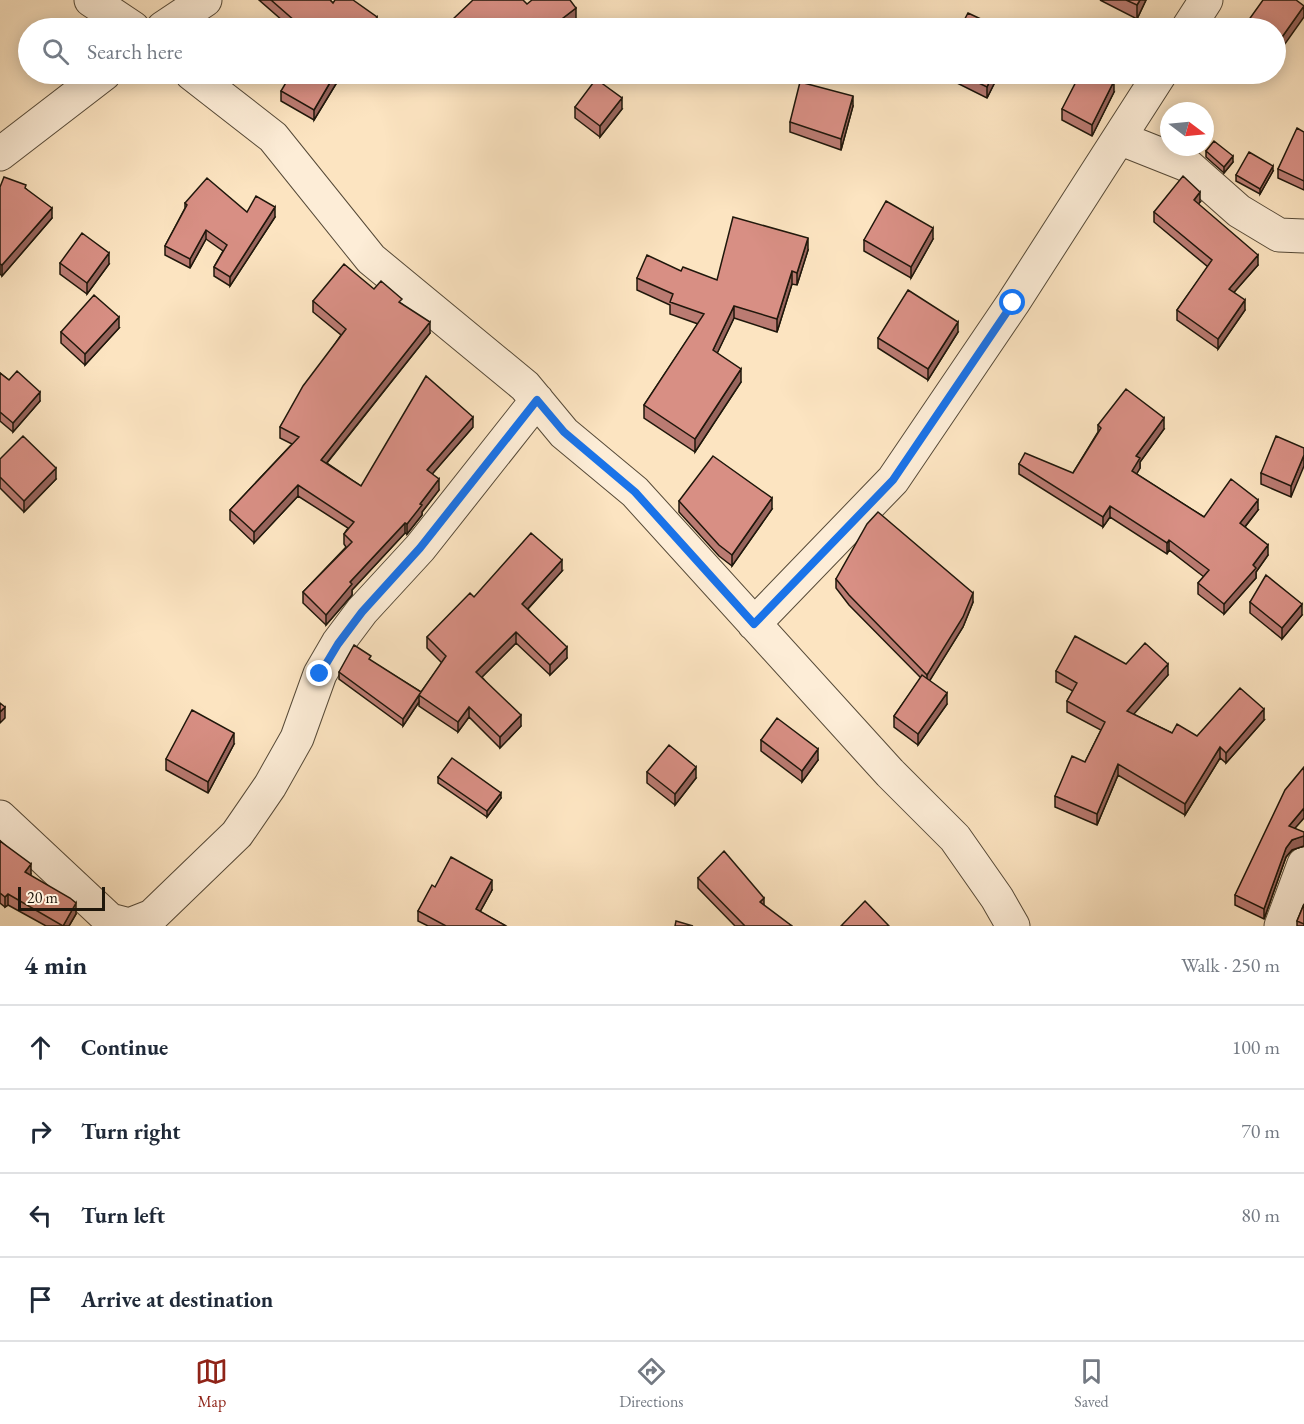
<!DOCTYPE html>
<meta charset="utf-8">
<style>
body{margin:0;font-family:"EB Garamond",serif;background:#f2f2f3;color:#1f2937}
.compass{position:absolute;left:1160px;top:102px;width:54px;height:54px;border-radius:50%;background:#fff;box-shadow:0 3px 15px #0003;rotate:106deg}
.scale{position:absolute;left:18px;bottom:15px;width:87px;box-sizing:border-box;padding-left:6px;border:3px solid #1f170b;border-top:0;font-size:16px;line-height:21px;white-space:nowrap;color:#1f170b;-webkit-text-stroke:4px #fdedd7;paint-order:stroke}
.stop{position:absolute;width:18px;height:18px;margin:-14px;border:4px solid #1a73e8;border-radius:50%;background:#fff}
.stop.end{background:#1a73e8;border-color:#fff;box-shadow:0 2px 6px #0008}
.list{margin:0;padding:0;list-style:none}
h2{display:flex;justify-content:space-between;align-items:center;height:78px;margin:0;padding:0 24px;font-size:26px}
h2 small{font-size:20px;font-weight:400;color:#747a83}
.list li{display:grid;grid-template-columns:39px 1fr auto;gap:18px;align-items:center;box-sizing:border-box;height:84px;padding:0 24px;border-top:2px solid #e0e1e3}
.list b{display:block;font-size:22px;white-space:nowrap}
.list em{font-size:20px;font-style:normal;color:#747a83}
.icon{flex:none;width:33px;height:33px;fill:none;stroke:currentColor;stroke-width:2;stroke-linecap:round;stroke-linejoin:round}
.map{position:relative;flex:none;width:1304px;height:926px;overflow:hidden}
.search{position:absolute;background:#fff;box-shadow:0 3px 15px #0003;left:18px;right:18px;top:18px;height:66px;display:flex;align-items:center;gap:15px;box-sizing:border-box;padding:0 21px;border-radius:33px;color:#747a83;font-size:22px}
.sheet{height:414px;background:#fff}
nav{display:flex;justify-content:space-around;align-items:center;box-sizing:border-box;height:84px;border-top:2px solid #e0e1e3;background:#fff;font-size:16px;color:#747a83}
nav a{display:grid;justify-items:center;gap:3px}
nav .on{color:#8f2418}
.map>svg:first-child{display:block}
</style>
<div class="map">
<svg width="1304" height="926" viewBox="0 0 1304 926">
<rect width="100%" height="100%" fill="#fce4c1"/>
<filter id="stains"><feTurbulence type="fractalNoise" baseFrequency=".00333" numOctaves="4"/><feColorMatrix values="0 0 0 0 .2 0 0 0 0 .09 0 0 0 0 .02 0 0 0 .5 -.17"/></filter>
<radialGradient id="worn" r=".72"><stop offset=".6" stop-color="#630" stop-opacity="0"/><stop offset="1" stop-color="#630" stop-opacity=".3"/></radialGradient>
<g fill="none" stroke-linecap="round" stroke-linejoin="round">
<defs>
<path id="minor" d="M91 0 133 28
M163 28 205 0
M1188 28 1206 0
M192 74 273 137 371 259 525 386 564 433 635 492 890 773 955 838 997 898 1013 926
M1119 138 1187 165 1239 211 1279 235 1304 236
M0 154 104 74
M754 624 893 480 1013 303 1160 74
M0 817 110 920 129 925 152 916 237 834 270 786 297 738 320 674 338 643 362 611 420 548 537 400
M1281 926 1304 864"/>
</defs>
<use href="#minor" stroke="#564a38" stroke-width="35"/>
<use href="#minor" stroke="#fdedd7" stroke-width="33"/>
</g>
<path fill="#ba7b72" stroke="#1f170b" stroke-width="1.5" d="M259 0H330L333 3 377 27 376 28H291Z
M1100 0H1146L1137 19Z
M527 4 576 19 564 28H451V21Z
M342 74 314 120 281 101V91Z
M943 74H999L987 98 943 76Z
M1114 92 1092 136 1062 120V109Z
M853 106 841 150 790 132V122Z
M575 107 622 109 600 137 575 118Z
M1304 132V190L1278 178V169Z
M1206 151 1233 162 1224 173 1206 157Z
M1273 171 1260 194 1236 181V175Z
M0 187 26 189 52 218 2 276 0 274Z
M1200 202 1198 204 1258 265 1234 292 1245 310 1218 349 1177 320V310L1208 267 1154 222V212Z
M185 203 275 217 230 286 214 276V267L223 251 206 239 190 268 165 255V246L185 208Z
M933 239 911 278 864 251V240Z
M808 250 797 285 792 284 777 332 734 318 717 353 741 382 695 452 644 418V405L698 324 670 314V305L637 290V278L681 271 717 280Z
M60 263 109 264 87 294 60 274Z
M374 289 402 304 430 333 327 463 361 486 473 427 432 474 439 490 422 512V515L407 534 405 533 352 590V595L326 625 303 603V592L346 547 344 544V534L348 528 298 496 254 543 230 520V510L292 444 280 438V427L341 335 313 312V301Z
M119 328 85 365 61 343V332Z
M958 332 928 380 878 348V338Z
M0 373 9 380 40 401 13 432 0 421Z
M1098 425 1164 429 1140 462V468L1136 474 1204 517 1258 510 1245 527 1268 555 1256 572V578L1224 614 1198 594V583L1204 577 1169 550 1167 554 1110 517 1103 527 1019 474V464L1073 473 1098 432Z
M1304 448 1291 497 1261 484V473Z
M0 459 56 479 24 512 0 488Z
M679 501 772 509 732 566 719 556 679 512Z
M562 571 528 609 567 658 550 675 516 643 482 677 521 726 500 748 469 717 458 732 419 706V702L403 726 339 679V672L371 661 421 692 442 663 427 648V637L474 597Z
M836 579 973 602 963 627 929 681 947 704 918 745 894 727V716L921 678 849 605 836 588Z
M1250 602 1302 615 1282 639 1250 613Z
M1126 664 1168 675 1133 714 1172 733 1197 736 1264 720 1226 763 1220 758 1185 815 1118 775 1097 825 1055 807V796L1085 762 1101 730 1067 712V701L1073 691 1056 682V671Z
M761 740 818 760 802 782 761 751Z
M234 744 208 793 166 770V759Z
M647 772 696 778 675 805 647 783Z
M438 777 501 798 487 817 438 783Z
M1295 828 1304 846 1292 850 1286 857 1264 919 1235 905V895Z
M0 841 31 874 30 875 76 914 69 926H46L8 905 5 907 0 903Z
M698 878 792 926H735L698 888Z
M435 887 492 890 480 912 506 926H428L418 921V911Z
M1304 904V926H1297V921Z"/>
<path fill="#97645c" stroke="#1f170b" stroke-width="1.5" d="M1140 0H1146L1137 19V5Z
M1304 6V17L1275 58V47Z
M576 8V19L564 28H550Z
M377 17V27L376 28H369Z
M335 74H342L314 120V110Z
M993 74H999L987 98V87Z
M1114 81V92L1092 136V125Z
M853 96V106L841 150V139Z
M622 98V109L600 137V126Z
M1233 156V162L1224 173V167Z
M1273 166V171L1260 194V189Z
M1200 192V202L1194 210V200Z
M275 207V217L230 286V277Z
M52 208V218L2 276V265Z
M933 228V239L911 278V267Z
M206 230V239L190 268V259Z
M808 238V250L797 285V273Z
M109 253V264L87 294V283Z
M1258 255V265L1229 298V289Z
M792 271V284L777 332V319Z
M1245 300V310L1218 349V339Z
M734 306V318L713 362V350Z
M119 317V328L85 365V354Z
M430 322V333L321 470V460Z
M958 322V332L928 380V369Z
M741 369V382L695 452V439Z
M40 392V401L13 432V423Z
M473 417V427L427 480V470Z
M1164 418V429L1140 462V468L1132 482V471L1136 456Z
M1304 455V466L1291 497V486Z
M56 468V479L24 512V501Z
M439 479V490L422 512V515L407 534V524L420 504Z
M298 485V496L254 543V532Z
M772 498V509L732 566V555Z
M1258 500V510L1240 533V523Z
M1110 506V517L1103 527V517Z
M405 523V533L352 590V595L326 625V615L350 582Z
M1169 540V550L1167 554V543Z
M1268 545V555L1256 572V578L1224 614V604Z
M562 560V571L522 615V604Z
M973 593V602L963 627 927 685V675Z
M1302 604V615L1282 639V628Z
M516 632V643L476 683V672Z
M567 647V658L550 675V665Z
M1168 664V675L1127 722V711Z
M947 693V704L918 745V734Z
M419 695V702L403 726V719Z
M5 707V718L0 723V712Z
M469 707V717L458 732V722Z
M1264 709V720L1226 763V753Z
M521 715V726L500 748V737Z
M234 733V744L208 793V782Z
M1220 747V758L1185 815V804Z
M818 749V760L802 782V771Z
M1118 764V775L1097 825V814Z
M696 767V778L675 805V794Z
M501 793V798L487 817V811Z
M1304 808V818L1289 835V826Z
M1304 835V846L1292 850 1286 857 1264 919V909L1286 848 1292 840Z
M31 864V874L25 883V872Z
M492 880V890L476 919V909Z
M8 894V905L5 907V897Z
M764 898V908L760 902Z
M76 903V914L69 926H63Z"/>
<path fill="#d88f84" stroke="#1f170b" stroke-width="1.5" d="M271 0H330L333 3 335 0H353L377 17 369 28H303Z
M473 0H523L527 4 532 0H570L576 8 550 28H459L451 21Z
M1126 0H1140L1137 5Z
M1263 0H1296L1304 6 1275 47V28H1243Z
M968 13 1000 28H960Z
M291 74H335L314 110 281 91Z
M960 74H993L987 87Z
M1080 74H1098L1114 81 1092 125 1062 109Z
M596 79 622 98 600 126 575 107Z
M800 82 853 96 841 139 790 122Z
M1297 128 1304 132V181L1278 169Z
M1214 141 1233 156 1224 167 1206 151Z
M1249 152 1273 166 1260 189 1236 175Z
M1183 176 1200 192 1194 200 1258 255 1229 289 1245 300 1218 339 1177 310 1212 260 1154 212Z
M4 177 26 185 25 188 52 208 2 265 0 264V187Z
M207 178 247 212 256 196 275 207 230 277 214 267 227 245 206 230 190 259 165 246 187 205 185 203Z
M886 201 933 228 911 267 864 240Z
M733 217 808 238 797 273 792 271 777 319 734 306 713 350 741 369 695 439 644 405 704 314 670 302 673 294 637 278 647 255 681 271 683 267 717 280Z
M82 233 109 253 87 283 60 263Z
M344 264 374 289 381 281 402 299 399 302 430 322 321 460 361 486 426 376 473 417 427 470 439 479 420 504 422 505 407 524 405 523 350 582 352 584 326 615 303 592 352 542 344 534 354 522 298 485 254 532 230 510 299 437 280 427 303 386 346 329 313 301Z
M908 290 958 322 928 369 878 338Z
M94 295 119 317 85 354 61 332Z
M17 371 40 392 13 423 0 412V373L9 380Z
M1126 389 1164 418 1136 456 1140 458 1132 471 1204 517 1231 479 1258 500 1240 523 1268 545 1253 565 1256 568 1224 604 1198 583 1209 570 1169 540 1167 543 1110 506 1103 517 1019 464 1025 453 1073 473 1101 428 1098 425Z
M23 436 56 468 24 501 0 477V459Z
M1276 436 1304 448V455L1291 486 1261 473Z
M713 456 772 498 732 555 719 545 679 501Z
M878 512 973 593 963 617 927 675 849 595 836 579 867 524Z
M531 533 562 560 522 604 567 647 550 665 516 632 476 672 521 715 500 737 469 707 458 722 419 695 446 656 427 637 470 593 474 597Z
M1266 575 1302 604 1282 628 1250 602Z
M1075 636 1126 664 1145 643 1168 664 1127 711 1172 733 1177 724 1197 736 1240 688 1264 709 1226 753 1220 747 1185 804 1118 764 1097 814 1055 796 1072 756 1085 762 1105 722 1067 701 1077 683 1056 671Z
M354 645 371 656 369 659 421 692 403 719 339 672Z
M922 675 947 693 918 734 894 716Z
M0 703 5 707 0 712Z
M192 710 234 733 208 782 166 759Z
M777 718 818 749 802 771 761 740Z
M669 745 696 767 675 794 647 772Z
M452 758 501 793 487 811 438 777Z
M1304 767V808L1289 826 1304 832V836L1292 840 1286 848 1264 909 1235 895 1285 790Z
M0 841 31 864 25 872 70 898 76 903 63 926 8 894 5 897 0 893Z
M724 851 764 898 760 902 792 926H745L698 878Z
M451 857 492 880 476 909 506 926H446L418 911 432 885 435 887Z
M865 901 889 926H841Z
M1304 904V924L1297 921Z
M676 921 693 926H675Z"/>
<g fill="none" stroke-linecap="round" stroke-linejoin="round">
<path stroke="#1a73e8" stroke-width="8" d="M320 674 338 644 362 612 420 548 537 400 564 432 635 492 754 624 893 480 1013 303"/>
</g>
<rect width="100%" height="100%" filter="url(#stains)"/>
<rect width="100%" height="100%" fill="url(#worn)"/>
</svg>
<svg class="compass" viewBox="-18 -18 36 36"><path d="M0-13l5 13h-10z" fill="#e53935"/><path d="M0 13l5-13h-10z" fill="#747a83"/></svg>
<div class="scale">20 m</div>
<div class="stop" style="left:1013px;top:303px"></div>
<div class="stop end" style="left:320px;top:674px"></div>
<div class="search"><svg class="icon" aria-label="search" viewBox="0 0 24 24"><circle cx="10" cy="10" r="6"/><path d="M15 15l6 6"/></svg>Search here</div>
</div>
<section class="sheet">
<h2>4 min<small>Walk · 250 m</small></h2>
<ul class="list">
<li><svg class="icon" aria-label="ahead" viewBox="0 0 24 24"><path d="M12 20V5M6 11l6-6 6 6"/></svg><div><b>Continue</b></div><em>100 m</em></li>
<li><svg class="icon" aria-label="right" viewBox="0 0 24 24"><path d="M7 20v-9h11M14 6l5 5-5 5"/></svg><div><b>Turn right</b></div><em>70 m</em></li>
<li><svg class="icon" aria-label="left" viewBox="0 0 24 24"><path d="M17 20v-9H6M10 6l-5 5 5 5"/></svg><div><b>Turn left</b></div><em>80 m</em></li>
<li><svg class="icon" aria-label="arrive" viewBox="0 0 24 24"><path d="M6 21V4h12l-3 4 3 4H6"/></svg><div><b>Arrive at destination</b></div></li>
</ul>
</section>
<nav>
<a class="on"><svg class="icon" aria-label="map" viewBox="0 0 24 24"><path d="M3 6l6-2 6 2 6-2v14l-6 2-6-2-6 2zM9 4v14M15 6v14"/></svg>Map</a>
<a><svg class="icon" aria-label="directions" viewBox="0 0 24 24"><path d="M12 3l9 9-9 9-9-9zM9 14v-3h6M13 9l2 2-2 2"/></svg>Directions</a>
<a><svg class="icon" aria-label="saved" viewBox="0 0 24 24"><path d="M7 4h10v16l-5-4-5 4z"/></svg>Saved</a>
</nav>
